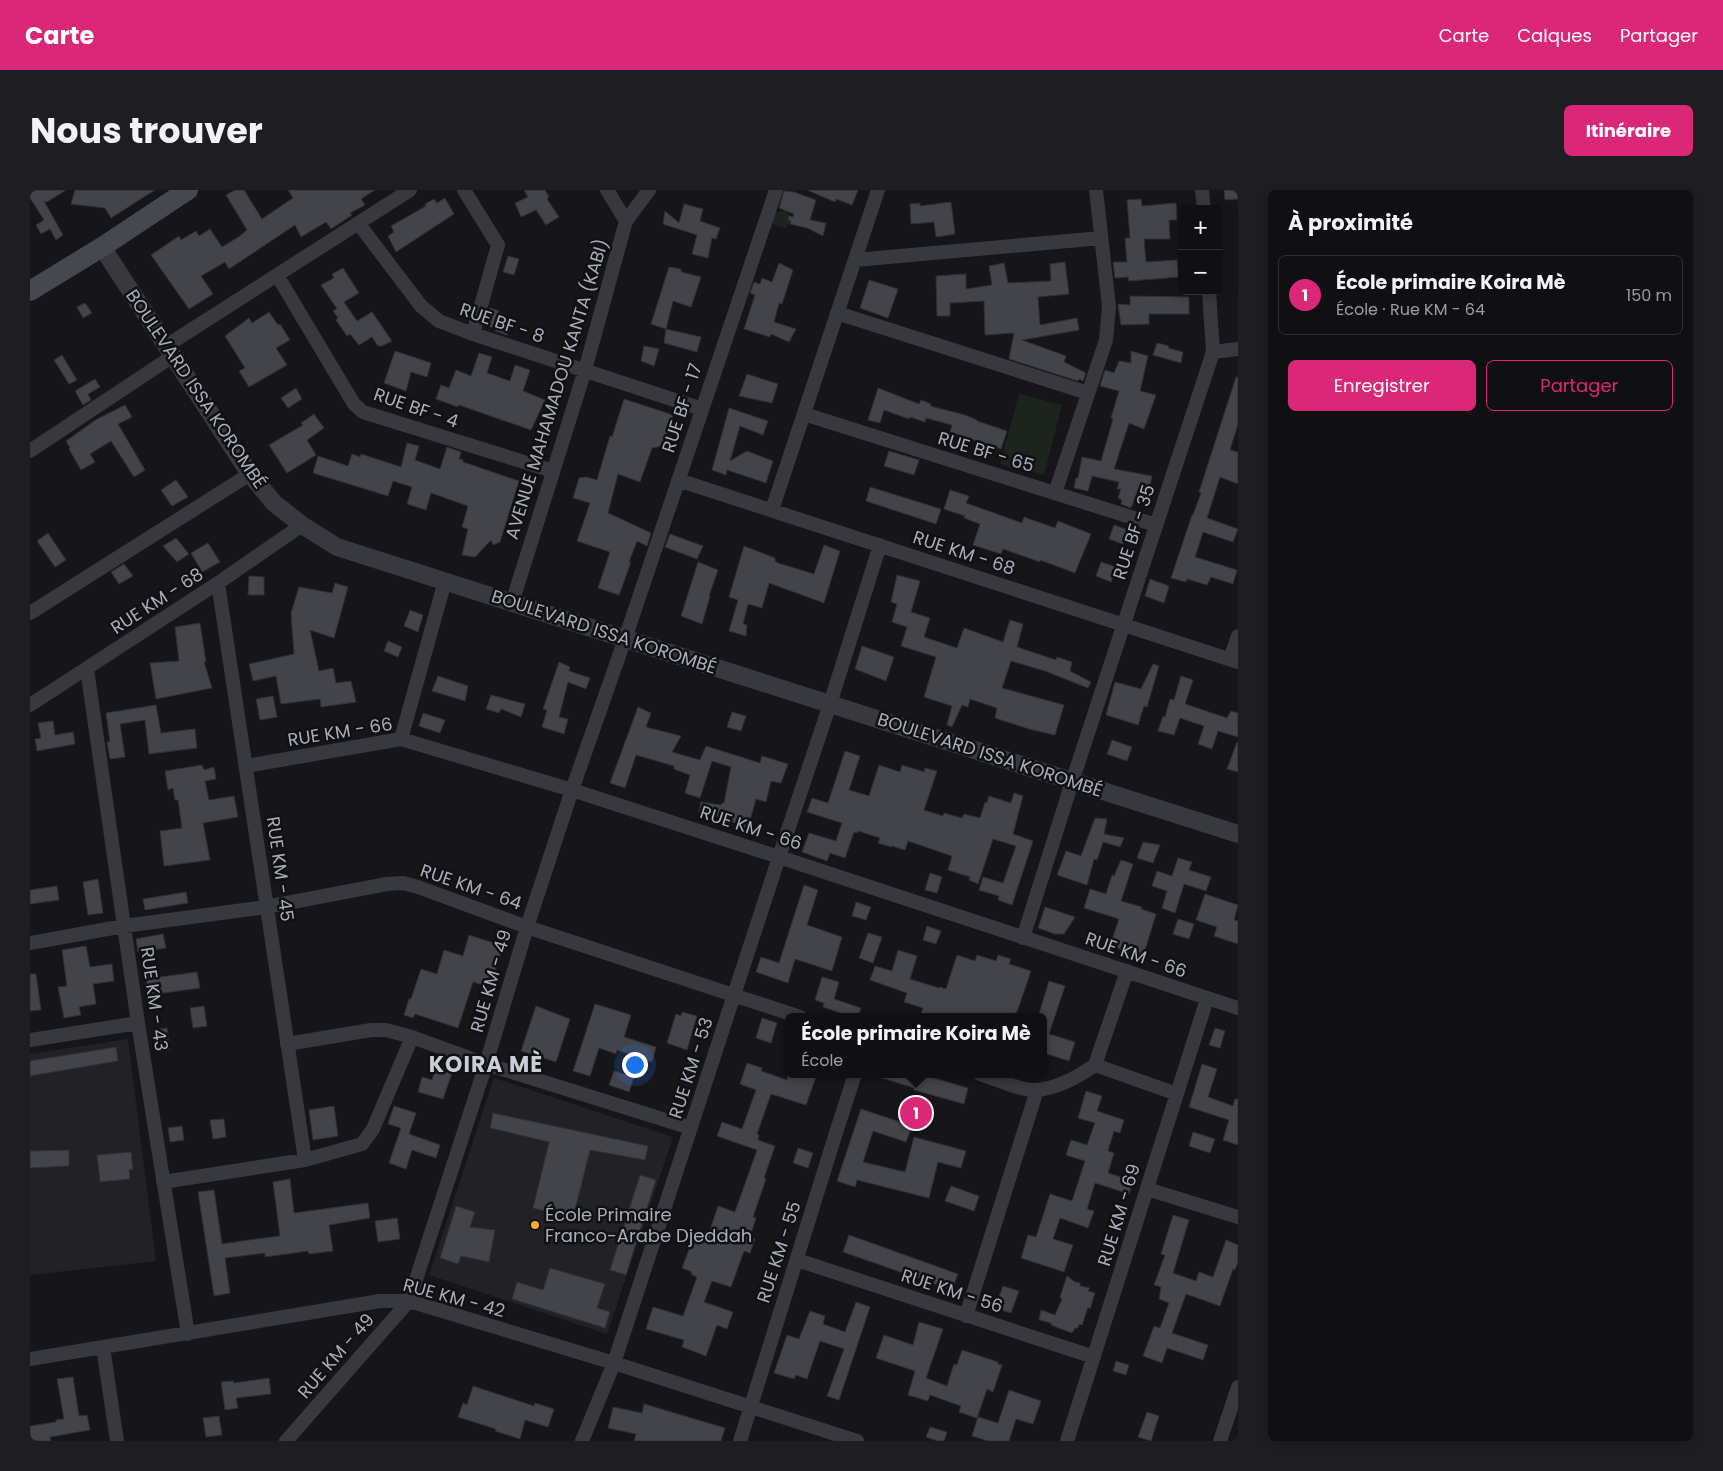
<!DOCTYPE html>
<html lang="fr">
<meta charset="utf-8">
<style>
body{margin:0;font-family:Poppins,sans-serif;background:#1e1e21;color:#f1f3f6}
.controls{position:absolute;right:15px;top:15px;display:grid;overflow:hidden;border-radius:8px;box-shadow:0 2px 12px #0003}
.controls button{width:45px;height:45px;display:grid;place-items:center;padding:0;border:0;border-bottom:1px solid #303033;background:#101013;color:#f1f3f6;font:25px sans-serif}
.you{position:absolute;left:604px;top:874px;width:18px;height:18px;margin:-12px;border:4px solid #fff;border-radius:50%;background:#1a73e8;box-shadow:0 0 0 8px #1a73e833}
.badge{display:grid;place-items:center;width:32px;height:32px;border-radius:50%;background:#db2777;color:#fff;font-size:16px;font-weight:700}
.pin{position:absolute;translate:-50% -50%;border:2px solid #fff;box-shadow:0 1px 5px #0006}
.popup{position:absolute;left:755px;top:823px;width:262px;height:65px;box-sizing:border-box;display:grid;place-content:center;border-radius:8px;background:#101013;filter:drop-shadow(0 1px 4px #0005);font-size:16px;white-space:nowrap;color:#9c9da0}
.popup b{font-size:19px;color:#f1f3f6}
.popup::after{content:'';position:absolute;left:50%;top:100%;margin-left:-10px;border:10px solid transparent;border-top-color:#101013}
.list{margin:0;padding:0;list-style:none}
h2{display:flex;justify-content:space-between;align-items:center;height:65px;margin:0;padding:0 20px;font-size:21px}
h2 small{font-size:16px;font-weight:400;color:#9c9da0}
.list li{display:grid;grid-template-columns:32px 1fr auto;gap:15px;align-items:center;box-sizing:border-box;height:80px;margin:0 10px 10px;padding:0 10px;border:1px solid #303033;border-radius:8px}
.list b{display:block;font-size:19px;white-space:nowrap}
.list p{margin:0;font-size:16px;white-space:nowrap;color:#9c9da0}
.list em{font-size:16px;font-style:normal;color:#9c9da0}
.actions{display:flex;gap:10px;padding:15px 20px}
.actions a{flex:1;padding:11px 0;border:1px solid #db2777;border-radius:8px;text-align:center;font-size:18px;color:#db2777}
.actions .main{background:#db2777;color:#fff}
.map{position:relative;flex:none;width:1208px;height:1251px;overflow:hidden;border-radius:8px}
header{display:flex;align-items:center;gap:30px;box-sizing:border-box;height:70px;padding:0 25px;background:#db2777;color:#fff}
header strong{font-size:24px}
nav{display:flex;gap:28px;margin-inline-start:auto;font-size:18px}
.intro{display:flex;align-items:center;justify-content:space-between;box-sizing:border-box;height:120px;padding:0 30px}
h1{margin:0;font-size:35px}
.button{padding:12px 22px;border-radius:8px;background:#db2777;color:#fff;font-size:18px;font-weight:700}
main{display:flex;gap:30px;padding:0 30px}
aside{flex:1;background:#101013;border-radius:8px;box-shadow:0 2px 12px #0003}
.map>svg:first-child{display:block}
</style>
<header>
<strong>Carte</strong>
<nav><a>Carte</a><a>Calques</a><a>Partager</a></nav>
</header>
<div class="intro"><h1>Nous trouver</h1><a class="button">Itinéraire</a></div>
<main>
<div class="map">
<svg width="1208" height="1251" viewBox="0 0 1208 1251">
<rect width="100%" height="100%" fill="#161619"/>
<path fill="#222226" d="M98 849 126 1071 0 1085V864Z
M464 888 643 947 577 1144 399 1085Z"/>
<path fill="#1c241d" d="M756 21 759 25 761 31 756 38 747 36 740 31 745 22Z
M989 204 1032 215 1014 285 970 274Z"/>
<path fill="#424449" stroke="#303035" d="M0 0H36L17 12 14 11 33 45 26 50 20 39 11 44 6 35 14 30 0 8Z
M45 0H125L81 28 75 18 41 14Z
M205 0H214L232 29 263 8 258 0H345L331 9 335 15 320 23 322 25 301 39 296 32 271 47 265 35 199 79 195 72 171 86 183 104 159 119 121 65 149 46 151 50 166 41 169 46 180 39 192 57 210 46 217 40 196 5Z
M494 0H515L519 7 517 9 529 27 516 35 506 20 491 27 485 13 498 7Z
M777 0H828L822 15 806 9 805 12Z
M1194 0H1208V9L1195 10Z
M754 1 764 2 786 10 780 30 796 33 793 46 777 38 760 34 761 31 758 30 759 26 763 27 764 24 749 18Z
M415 8 424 24 366 62 358 46 364 42 361 36 396 16 395 14 404 9 407 13Z
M1111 9 1112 16 1146 13 1147 30H1139L1140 49H1114L1116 72 1147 70 1149 87 1099 91 1098 87 1085 88 1083 72H1097L1095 48H1100L1097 10Z
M921 12 925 44 906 47 904 32 881 34 880 14 890 13V16Z
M654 14 673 19 670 31 690 38 686 49 682 48 678 68 662 64 667 45 633 34 635 21 649 33Z
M478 66 489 69 484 85 473 82Z
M1035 72 1039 104 1008 107 1010 135 1047 128 1049 140 992 150 1036 166 1034 172 1056 183 1053 191 1049 189 1048 191 979 169 984 143 955 145 954 111 920 113V126H907L906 86 936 84V99L962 95 959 76 974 73 978 93 1021 91 1020 74Z
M749 73 763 80 752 114 749 113 744 132 766 139 759 152 741 144 740 147 714 139 725 105 720 103 724 92 730 94 732 88 742 92Z
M639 77 651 79V82L671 87 661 117 643 111 636 139 621 134Z
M313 78 329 103 314 112 327 131 342 122 362 151 352 156H348L342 147 329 155 320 144 317 146 306 130 308 128 303 121 307 119 291 95 304 88 302 84Z
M839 90 868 99 858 128 830 118Z
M1100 106 1159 107V124H1119V134L1091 135 1088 114 1100 115Z
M55 113 62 123 53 128 47 117Z
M460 118 469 121 468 126 482 131 477 145 465 141 466 139 455 135Z
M239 122 248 135 250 134 260 150 246 158 257 175 219 197 209 181 215 178 195 146 219 128 222 133Z
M636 139 671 147 667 162 634 153Z
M1127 153 1139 156 1138 158 1153 162 1151 173 1123 165Z
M614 156 629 159 624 176 611 171Z
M365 161 401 173 397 187 381 182 376 201 354 193Z
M1101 161 1118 166 1110 201 1126 205 1114 239 1099 233 1084 279 1122 286 1118 304 1107 302 1101 318 1091 314 1092 310 1088 308 1091 299H1087L1089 292 1062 286 1058 301 1044 298 1046 288H1048L1052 267 1071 271 1083 229 1081 228 1089 201 1070 196 1075 180 1084 183 1089 171 1101 173Z
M449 163 462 167 457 183 480 191 485 175 500 180 493 201 515 210 501 240 429 215 428 217 406 209 411 195 419 198 426 180 441 186Z
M32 165 47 190 39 194 24 170Z
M717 184 748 194 742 213 709 206Z
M1206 187H1208V234L1200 260 1208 262V294L1190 287 1177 328 1208 339 1203 352 1173 342 1165 367 1207 380 1203 394 1181 387 1177 395 1157 389 1156 392 1141 388 1162 325H1163L1171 303 1169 302Z
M65 189 70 197 58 204 61 210 53 215 45 201Z
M266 198 272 209 258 218 251 208Z
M848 198 889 214 891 210 901 214 900 216 935 225 947 230V231L977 241 971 259 920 242 922 235 896 228 895 232 880 227 879 229 854 220 850 233 838 230Z
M594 209 643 225 632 256 622 258 610 292 588 284 578 323 621 343 617 356 607 351 599 372H601L589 405 568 398 580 362 547 351 560 313 543 308 549 288 556 287 567 290 580 246 582 247Z
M95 215 102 227 88 234 115 280 104 287 81 251 60 264 65 272 51 280 39 259 40 258 36 251 67 229Z
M699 218 738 231 733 245 710 236 700 271 717 261 743 271 736 293 697 280 696 285 682 280Z
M284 224 294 238 277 250 286 265 257 283 239 255 273 235 271 233Z
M377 253 389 256 385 270 410 279 417 257 431 262 429 269 433 270V272L489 291 470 352 463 355 461 350 445 367 432 365 438 339 432 337 438 316 401 303 396 320 377 314 382 297 363 291 358 306 283 283 288 266 318 276 322 264 330 267 331 264 371 277Z
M859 261 889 270 884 285 854 276Z
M146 290 158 307 142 316 131 300Z
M840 297 911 319 906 334 836 311Z
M920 300 939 306 936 313 992 333 994 327 1025 338 1028 331 1061 344 1045 383 1010 370V372L973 359 971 364 943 355 950 334 934 328 935 326 914 319Z
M1084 335 1098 340 1093 354 1079 349Z
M18 343 36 370 25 377 7 351Z
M640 344 673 356 667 369 635 357Z
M146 348 159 364 147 372 133 356Z
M178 353 190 372 172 382 161 363Z
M794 355 810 361 794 413 739 393 732 418 718 414 713 434 717 435 716 446 699 441 708 410 699 407 714 356 745 368V371L748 373 784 384Z
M668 372 688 380 679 406H680L672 434 651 426Z
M1071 372 1086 377 1081 392 1066 386Z
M94 374 103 386 89 394 81 382Z
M867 385 890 391 881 422 900 428 894 447 927 458 934 438 973 452 980 430 993 434 987 457 1026 470 1027 467 1042 472 1040 481 1061 492 1058 498 1015 481 981 471 972 498 1034 515 1025 545 999 539 965 528 967 518 940 509 938 517 932 515 922 537 917 535 922 516 894 507 906 467 871 456 877 437 862 432 867 414 861 412Z
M219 386 234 387V405H218Z
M1120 389 1139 396 1134 413 1115 406Z
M305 393 318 397 304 448 280 440 289 481 303 478 306 493 321 491 326 512 291 517 290 509 251 514 246 486 223 491 219 474 264 464 261 423 269 397 302 403Z
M380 420 393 425 388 442 374 436Z
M170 433 176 472H174L182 498 126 509 120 473 149 471 145 437Z
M358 451 372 457 368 467 354 461Z
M832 456 864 467 856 491 825 479Z
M529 472 540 477 539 481 560 488 556 499 538 492 529 527 538 529 534 544 512 537 517 520 513 519Z
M1123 474 1129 476 1117 517 1114 516 1108 535 1076 525 1085 492 1111 499Z
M408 486 438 496 435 511 402 501Z
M1151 486 1163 490 1155 514 1197 528 1201 521 1208 523V547L1188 541 1182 559 1168 554 1174 536 1150 528 1144 545 1128 541 1133 526 1135 527 1140 509 1144 510Z
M461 505 495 514 491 527 471 519 469 523 456 519Z
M243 506 247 527 230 530 226 509Z
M126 515 131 543 165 539 167 558 119 564 115 530 90 534 95 567 80 569 77 552H80L76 523Z
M608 517 621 523 616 537 651 546 642 562 670 570 676 556 730 573 732 566 758 574 751 593 741 591 736 612 726 609 717 641 706 637 707 634 684 625 669 622 671 612 691 615 692 613H694L701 577 682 571 670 608 655 603 660 585 644 579V576L606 565 595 598 580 593Z
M702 522 716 526 711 541 697 537Z
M393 523 415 530 410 543 389 536Z
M23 531 25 545 43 542 45 554 7 561 5 549 11 548 8 533Z
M1082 550 1102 557 1097 571 1077 564Z
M1207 552 1208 553V582L1197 579Z
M815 561 830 566 819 600 839 606 849 575 870 582 872 575 894 582 895 578 907 581 894 620 913 626 914 623 932 628 934 624 950 628 955 612 957 613 959 606 981 613 984 603 993 606 983 644 1003 651 982 715 968 710 969 706 949 700 953 687 973 693 986 656 963 649 948 694 939 690 940 687 918 680 922 666 878 651 875 660 862 656 861 657 848 653 850 648 828 641 827 643 824 642 815 668 800 663 797 671 772 662 779 643 806 651 812 633 777 622 782 608 798 613Z
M172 575 174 580 184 577 186 589 175 591 179 610 204 606 208 627 173 633 180 670 134 676 130 641 152 638 148 610H145L143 598 138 600 135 581Z
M1065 628 1077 629 1074 644 1094 648 1090 657 1073 652 1067 670 1064 669 1057 695 1027 685 1036 661 1051 666Z
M1113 652 1130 655 1123 673 1107 668Z
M1148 668 1162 672 1159 680 1181 687 1176 701 1154 694 1145 723 1132 718 1137 701 1122 696 1127 681 1142 686Z
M1091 670 1103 674 1091 711 1112 717 1111 719 1126 724 1111 773 1099 769 1101 762 1080 756 1089 729 1054 718 1060 699 1076 704 1082 685 1084 686Z
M900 683 912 687 907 703 895 700Z
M68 689 73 723 58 725 53 692Z
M774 695 788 700 777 735 812 747 802 781 765 769 758 793 726 782 731 767 749 773Z
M27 696 29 710 0 714V700Z
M156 702 158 713 115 720 113 709Z
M1175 704 1208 715 1204 730 1208 731V754L1184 746 1187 737 1166 730Z
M826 712 841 717 836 730 822 726Z
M1015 717 1045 727 1034 744H1025L1008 738Z
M1148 729 1164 734 1159 749 1143 744Z
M897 736 911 741 906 754 893 750Z
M838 743 852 747 843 773 829 768Z
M133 744 136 758 108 762 106 749Z
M439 745 473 756 460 797 443 792 428 838 385 824 383 828 374 825 379 809H381L391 779 407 784 414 760 433 766Z
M56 756 60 777 82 774 84 791 63 794 66 814 49 817 51 825 34 828 28 797 37 796 32 760Z
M868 760 887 766 880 789 909 798 910 797 916 799 927 765 945 771 947 765 966 771 968 765 981 769 979 774 1001 781 987 822H986L984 827H890L893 818 874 812 877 803 840 790 845 776 862 781Z
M167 782 170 798 119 805 116 789Z
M0 784H6L11 820 0 821Z
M792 787 809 792 804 809 831 818 828 827H822L793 817 794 813 785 810Z
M1019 791 1035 796 1019 844 1045 852 1039 871 1014 863V827H1008Z
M565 814 601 825 594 847 626 857 622 872 587 860 586 864 569 858 560 886 543 881Z
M174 816 177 836 163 838 160 818Z
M506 816 540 829 526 872 491 861Z
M652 822 667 826 657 860 637 853 646 824 651 826Z
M732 828 747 833 741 853 726 848Z
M137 838 140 860 126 862 123 840Z
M1185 838 1195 841 1190 858 1179 855Z
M86 857 88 871 0 886V871Z
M717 873 732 878 731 881 757 890 758 884H787L776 915 741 904 727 944 729 945 728 950 745 956 734 988 736 989 723 1027 726 1028 720 1047 725 1049 720 1063 714 1061 701 1097 682 1091 674 1112 703 1122 697 1139 687 1135 676 1166 652 1157 654 1150 616 1139 623 1117 653 1126 667 1087 661 1084 662 1082 652 1078 663 1049 676 1052 688 1016 705 1022 727 960 687 946 692 932 712 939 726 900 710 894Z
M1172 874 1187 879 1178 907 1203 916 1205 909H1208V955L1193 950 1199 930 1159 917Z
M407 875 423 880 413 909 388 902 392 887 402 890Z
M584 881 604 887 599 902 579 895Z
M850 884H890L938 898 934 914 884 900V898L849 887Z
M1056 901 1072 906 1067 921 1094 930 1090 943 1084 941 1078 961 1084 963 1078 983 1103 991 1099 1004 1065 993 1057 1019 1064 1021 1058 1038 1030 1028 1023 1049 1043 1055 1034 1082 991 1068 998 1045 1006 1047 1020 1004 1042 1011 1055 971 1036 965 1041 950 1057 955 1065 933 1048 928Z
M304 916 308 946 283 950 279 920Z
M364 916 386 923 379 944 410 955 406 968 382 960 376 979 359 973 371 938 358 934Z
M831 919 882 936 876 952 843 941 833 972 875 982 884 947 936 961 931 978 908 972 899 1008 827 990 825 997 807 991Z
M463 923 618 956 615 970 560 960 543 1028 503 1018 519 952 460 938Z
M194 929 196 947 183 949 180 930Z
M152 936 154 950 140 952 138 938Z
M1163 942 1185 949 1180 963 1159 956Z
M768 958 783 963 778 978 763 973Z
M39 960V976L0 978V961Z
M101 962 103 979 99 980 100 989 70 992 67 965Z
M610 985 626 990 596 1085 580 1080Z
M260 989 264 1023 338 1013 340 1028 299 1035 303 1061 279 1064 278 1061 235 1067V1063L195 1068 200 1103 184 1106 168 1002 184 1000 192 1054 226 1049 250 1046 243 992Z
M921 996 949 1006 944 1021 915 1011Z
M426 1016 445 1022 440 1037 465 1040 459 1072 431 1066 428 1074 410 1068Z
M1143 1025 1159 1030 1143 1083 1166 1091 1169 1082 1183 1087 1196 1050 1208 1055V1072L1205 1080 1203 1079 1190 1116 1156 1104 1142 1143 1178 1155 1173 1170 1137 1158 1132 1173 1113 1166 1124 1136 1130 1138 1139 1113 1129 1109 1131 1097 1124 1095 1135 1065 1131 1064Z
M367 1028 370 1049 348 1052 345 1031Z
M819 1045 928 1084 922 1100 813 1062Z
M520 1078 575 1094 567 1118 580 1122 575 1138 482 1109 487 1092 513 1100Z
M1037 1086 1045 1092 1050 1093V1096L1060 1098 1058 1101 1065 1103 1060 1119 1058 1117 1052 1135 1049 1134 1048 1138H1045L1042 1143 1021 1135V1133L1009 1130 1011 1120 1025 1125 1032 1109 1030 1107Z
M973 1096 989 1101 981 1123 965 1118Z
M826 1112 840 1117 809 1210 797 1206 814 1159 790 1151 777 1189 766 1185 764 1189 744 1183 757 1145 769 1149 780 1121 795 1126 793 1134 815 1142Z
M889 1132 913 1139 896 1188 917 1196 924 1174 927 1175 932 1160 968 1172V1174L972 1175 963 1202 957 1199 947 1228 929 1222 931 1216 900 1205 898 1211 878 1205 885 1181 846 1168 854 1145 883 1155Z
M1086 1171 1099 1175 1096 1185 1083 1181Z
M43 1187 49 1226 57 1225 60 1240 20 1247 21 1251H0V1236L26 1232V1230L34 1229 27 1189Z
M239 1188 241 1204 206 1208 208 1218 195 1220 191 1192 203 1191 204 1193Z
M443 1196 504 1216 505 1213 524 1219 518 1237 495 1230 490 1249 465 1241 466 1239 428 1227 433 1213 437 1215Z
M979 1200 1011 1211 1003 1234 986 1229 979 1251H958L942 1246 948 1227 968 1233Z
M614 1214 695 1238 691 1251H604L606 1244 578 1238 583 1217 612 1223Z
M1117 1222 1129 1226 1121 1251 1108 1247Z
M189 1226 192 1245 176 1247 173 1228Z
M900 1237 917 1242 914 1251H908L896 1247Z"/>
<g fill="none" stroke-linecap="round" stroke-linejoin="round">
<path stroke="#37393e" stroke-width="14" d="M434 0 468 55 443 144
M577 0 596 31
M1172 0 1174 19
M328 33 391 116 409 131 443 144 672 219
M825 70 1071 48
M247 85 324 214 333 222 523 281
M807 123 1058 203
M136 156 380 0
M1183 162 1208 159
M774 224 1126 335
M0 261 143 166
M648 290 1208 472
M1025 303 1076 150 1079 117 1066 0
M742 320 848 0
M188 393 275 970
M482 413 555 180 596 31 619 0
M0 423 220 284
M1200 469 1208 446
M57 479 108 833 158 1144
M0 515 188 393 272 335
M371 549 415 391
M216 576 371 549 542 600 749 667 1208 818
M993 748 1042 592 1183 162 1179 101
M0 753 94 736 236 717 357 694 373 693 388 697 497 737 770 827
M0 850 108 833
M257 854 341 840H356L382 847 456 874 661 938
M1065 875 1097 781
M950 884C966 889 991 901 1007 900 1028 898 1048 887 1065 875L1147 904
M133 992 275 970 332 954 343 939 382 847
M1117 999 1208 1027
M767 1070 1064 1167
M936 1126 1007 900
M73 1157 87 1251
M0 1169 350 1111H379L584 1173 827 1251
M256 1251 379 1111 456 874 497 737 542 600 595 449 746 0
M552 1251 584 1173 749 667 800 514 850 355
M710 1251 805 946 825 884
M1037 1251 1177 809
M1190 1251 1208 1197"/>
<path stroke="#37393e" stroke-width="18" d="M72 57 220 284 244 313 272 335 307 357 1208 644"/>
<path stroke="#45484e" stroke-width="20" d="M0 101 72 57 158 0"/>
</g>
<circle fill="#fba82b" stroke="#111114" stroke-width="2" cx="505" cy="1035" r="5"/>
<g text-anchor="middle" stroke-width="5" stroke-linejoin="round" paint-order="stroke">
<g font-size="18" fill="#a8aeb9" stroke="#111114">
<text transform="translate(472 133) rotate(19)" y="6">RUE BF - 8</text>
<text transform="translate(166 199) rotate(56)" y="6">BOULEVARD ISSA KOROMBÉ</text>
<text transform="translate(527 199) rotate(-73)" y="6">AVENUE MAHAMADOU KANTA (KABI)</text>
<text transform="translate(386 218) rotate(19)" y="6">RUE BF - 4</text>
<text transform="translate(652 218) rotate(-72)" y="6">RUE BF - 17</text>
<text transform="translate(956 262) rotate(17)" y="6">RUE BF - 65</text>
<text transform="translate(1104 342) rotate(-72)" y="6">RUE BF - 35</text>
<text transform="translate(934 363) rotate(18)" y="6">RUE KM - 68</text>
<text transform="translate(127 411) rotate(-33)" y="6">RUE KM - 68</text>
<text transform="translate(574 442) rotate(18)" y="6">BOULEVARD ISSA KOROMBÉ</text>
<text transform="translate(310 542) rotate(-9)" y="6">RUE KM - 66</text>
<text transform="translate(960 565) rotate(18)" y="6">BOULEVARD ISSA KOROMBÉ</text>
<text transform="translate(721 638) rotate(18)" y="6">RUE KM - 66</text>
<text transform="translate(250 679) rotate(82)" y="6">RUE KM - 45</text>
<text transform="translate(441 697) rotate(19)" y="6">RUE KM - 64</text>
<text transform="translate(1106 765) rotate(19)" y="6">RUE KM - 66</text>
<text transform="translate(461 791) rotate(-74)" y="6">RUE KM - 49</text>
<text transform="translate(124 809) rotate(82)" y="6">RUE KM - 43</text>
<text transform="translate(661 878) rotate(-72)" y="6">RUE KM - 53</text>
<text transform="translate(1089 1025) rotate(-73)" y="6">RUE KM - 69</text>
<text transform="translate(749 1062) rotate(-72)" y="6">RUE KM - 55</text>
<text transform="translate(922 1101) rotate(18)" y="6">RUE KM - 56</text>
<text transform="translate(424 1108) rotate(15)" y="6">RUE KM - 42</text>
<text transform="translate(306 1166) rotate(-49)" y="6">RUE KM - 49</text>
</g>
<g font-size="18" fill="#a8aeb9" stroke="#111114" text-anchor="start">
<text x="515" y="1031">École Primaire<tspan x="515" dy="21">Franco-Arabe Djeddah</tspan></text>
</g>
<g font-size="22" font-weight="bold" letter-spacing="1" fill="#c9cdd5" stroke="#111114">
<text x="456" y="882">KOIRA MÈ</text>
</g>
</g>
</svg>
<div class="controls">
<button>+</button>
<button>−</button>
</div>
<div class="you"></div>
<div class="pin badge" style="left:886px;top:923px">1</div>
<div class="popup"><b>École primaire Koira Mè</b>École</div>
</div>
<aside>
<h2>À proximité<small></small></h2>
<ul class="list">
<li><span class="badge">1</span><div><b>École primaire Koira Mè</b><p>École · Rue KM - 64</p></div><em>150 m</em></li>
</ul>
<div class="actions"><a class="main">Enregistrer</a><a>Partager</a></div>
</aside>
</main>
